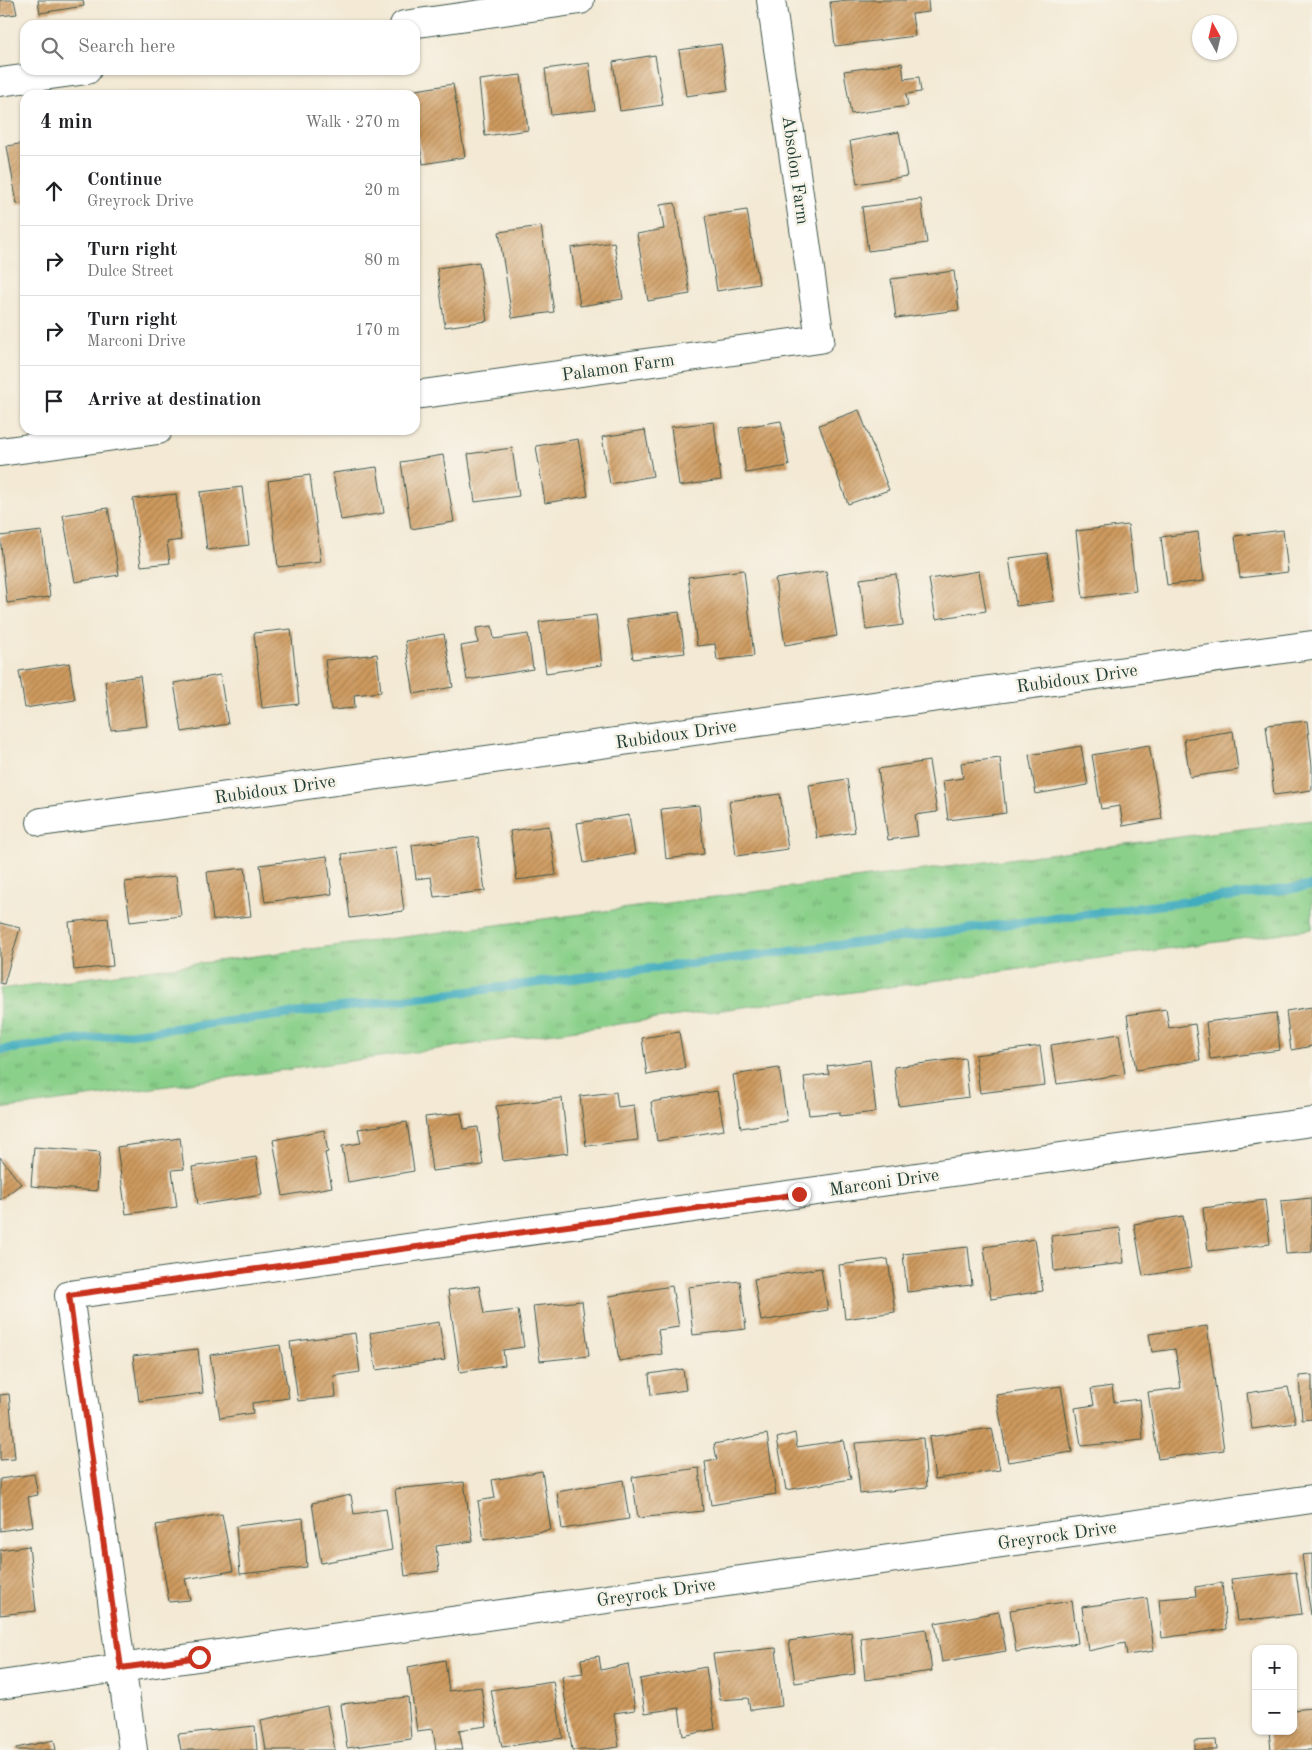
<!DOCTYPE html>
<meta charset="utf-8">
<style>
body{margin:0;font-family:"Old Standard TT",serif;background:#f2f2f2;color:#202124}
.controls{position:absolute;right:15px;bottom:15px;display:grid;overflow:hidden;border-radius:10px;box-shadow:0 1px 4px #0004}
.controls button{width:45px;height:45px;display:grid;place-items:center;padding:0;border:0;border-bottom:1px solid #e0e0e0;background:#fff;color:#202124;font:25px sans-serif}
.compass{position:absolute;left:1192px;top:15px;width:45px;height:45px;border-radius:50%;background:#fff;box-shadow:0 1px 4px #0004;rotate:352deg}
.stop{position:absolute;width:15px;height:15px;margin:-11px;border:4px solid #c8321e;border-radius:50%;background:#fff}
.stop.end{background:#c8321e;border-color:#fff;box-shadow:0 1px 5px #0008}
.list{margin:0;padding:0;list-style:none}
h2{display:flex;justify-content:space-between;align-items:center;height:65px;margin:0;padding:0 20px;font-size:21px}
h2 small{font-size:16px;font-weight:400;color:#757577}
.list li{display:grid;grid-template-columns:32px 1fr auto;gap:15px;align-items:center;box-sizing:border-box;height:70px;padding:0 20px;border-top:1px solid #e0e0e0}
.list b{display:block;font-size:19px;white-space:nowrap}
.list p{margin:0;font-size:16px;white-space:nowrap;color:#757577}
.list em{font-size:16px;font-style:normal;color:#757577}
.icon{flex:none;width:28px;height:28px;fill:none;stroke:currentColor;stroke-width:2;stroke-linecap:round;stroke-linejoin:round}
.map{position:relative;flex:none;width:1312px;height:1750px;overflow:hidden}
.search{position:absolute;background:#fff;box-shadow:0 1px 4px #0004;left:20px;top:20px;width:400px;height:55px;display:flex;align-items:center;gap:12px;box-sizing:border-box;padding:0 18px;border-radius:15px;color:#757577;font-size:19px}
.panel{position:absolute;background:#fff;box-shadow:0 1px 4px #0004;left:20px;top:90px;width:400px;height:345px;border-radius:15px}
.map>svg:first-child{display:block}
</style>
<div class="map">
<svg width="1312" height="1750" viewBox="0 0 1312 1750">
<defs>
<pattern id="grass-tufts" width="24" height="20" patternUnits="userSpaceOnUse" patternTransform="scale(1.25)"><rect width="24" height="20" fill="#8ad08a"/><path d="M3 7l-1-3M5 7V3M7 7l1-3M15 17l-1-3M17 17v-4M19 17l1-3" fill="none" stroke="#70aa72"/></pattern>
<pattern id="building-hatch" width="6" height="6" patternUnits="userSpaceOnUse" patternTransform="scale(1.25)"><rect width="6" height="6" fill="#ce9a5e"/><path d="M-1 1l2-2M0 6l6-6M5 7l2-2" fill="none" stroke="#a77f4e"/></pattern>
</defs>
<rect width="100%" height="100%" fill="#f7f3e8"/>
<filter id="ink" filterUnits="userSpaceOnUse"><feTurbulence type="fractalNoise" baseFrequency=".02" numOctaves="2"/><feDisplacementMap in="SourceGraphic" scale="10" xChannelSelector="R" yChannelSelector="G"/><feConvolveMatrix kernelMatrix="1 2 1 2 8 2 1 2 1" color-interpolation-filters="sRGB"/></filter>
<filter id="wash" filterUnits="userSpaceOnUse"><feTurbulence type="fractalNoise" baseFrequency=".0096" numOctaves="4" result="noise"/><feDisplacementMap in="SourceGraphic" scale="20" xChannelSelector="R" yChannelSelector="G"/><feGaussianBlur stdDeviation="1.12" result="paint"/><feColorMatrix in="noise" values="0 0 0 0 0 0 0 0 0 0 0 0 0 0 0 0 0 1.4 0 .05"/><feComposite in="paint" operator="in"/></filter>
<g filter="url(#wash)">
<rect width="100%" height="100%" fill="#f3e9d4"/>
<path fill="url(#grass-tufts)" stroke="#54865f" d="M1312 820V929L0 1109V989Z"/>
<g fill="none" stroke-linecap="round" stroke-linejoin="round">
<path stroke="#3facbe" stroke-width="9" d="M0 1050 1312 886"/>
</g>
<g id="blocks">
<path fill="url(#building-hatch)" d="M0 0H14L17 14 0 16Z
M38 0H83L84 6 40 13Z
M847 0H928L929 12 912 14 915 36 835 46 830 2Z
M721 44 728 90 686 96 679 50Z
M655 55 663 105 620 111 613 62Z
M589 63 595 110 551 115 545 69Z
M902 63 904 79 919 77 921 92 906 94 908 106 851 114 844 71Z
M521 75 528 130 485 136 479 80Z
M453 84 465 157 423 164 415 118V95H411L410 91Z
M387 91 388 95H368V94Z
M899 132 907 176 857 184 850 141Z
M25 143V203L17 204 7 146Z
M921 199 927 243 868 251 862 207Z
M675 203 690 294 648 301 637 234 664 229 660 205Z
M747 210 759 284 717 291 705 216Z
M541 226 554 312 512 318 499 232Z
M614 242 623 299 580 306 571 248Z
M479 262 487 321 445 327 437 268Z
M954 271 959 310 896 318 891 279Z
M859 410 889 490 848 504 819 425Z
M781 421 789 466 746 473 739 428Z
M714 422 721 480 679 486 671 427Z
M645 430 653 476 610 484 602 437Z
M578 439 588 496 545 503 536 446Z
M512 448 519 496 475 502 468 454Z
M443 455 454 522 411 529 401 462Z
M377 467 384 513 341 520 333 473Z
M310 475 321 562 278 567 268 481Z
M242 487 249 545 207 550 200 492Z
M176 494 181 540 167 542 170 563 141 566 133 499Z
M108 508 119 575 75 582 63 515Z
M1128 525 1136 591 1083 598 1076 531Z
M1283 530 1288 572 1240 578 1235 536Z
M42 531 50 597 7 603 0 536Z
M1198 532 1204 581 1167 585 1161 537Z
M1047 553 1054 601 1016 606 1009 558Z
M744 570 754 656 717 660 715 644 697 646 688 577Z
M826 571 837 636 785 645 775 579Z
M979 571 986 611 936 619 929 579Z
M896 574 903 625 866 630 860 579Z
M679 612 685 653 633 659 627 619Z
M596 615 602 665 546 673 539 622Z
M492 626 494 639 528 634 533 669 467 680 461 646 478 643 476 628Z
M291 629 299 704 262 708 254 633Z
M444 634 453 687 414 694 405 641Z
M377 654 381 692 354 695 355 708 331 710 325 660Z
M69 663 75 700 25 708 19 671Z
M220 675 228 724 182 732 174 683Z
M140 676 147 726 111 730 105 681Z
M1307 721 1312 766V790L1274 795 1266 725Z
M1233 731 1238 770 1190 777 1184 739Z
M1149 745 1162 819 1123 826 1120 806 1101 809 1092 755Z
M1081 746 1088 785 1036 794 1029 755Z
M1000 758 1006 813 948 820 943 781 963 778 961 763Z
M929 761 937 812 915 815 918 836 888 840 878 769Z
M847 779 855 832 817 838 809 785Z
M780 794 788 849 736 856 729 801Z
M699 805 704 854 666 859 661 809Z
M629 815 635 854 584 863 577 823Z
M549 826 556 875 517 880 510 831Z
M478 837 485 891 434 897 431 877 416 879 412 845Z
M396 847 404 911 350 918 342 854Z
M327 856 332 894 265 902 260 865Z
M245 868 251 916 213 920 207 872Z
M176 876 181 916 130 922 125 882Z
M108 918 113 966 74 970 69 922Z
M0 923 20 928 4 984 0 983Z
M1312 1007V1046L1291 1050 1286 1011Z
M1166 1009 1169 1028 1195 1024 1200 1060 1136 1070 1127 1015Z
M1276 1013 1280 1050 1210 1059 1206 1022Z
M679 1032 685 1068 647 1075 642 1038Z
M1119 1034 1125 1074 1057 1084 1051 1045Z
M1040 1046 1045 1085 980 1093 975 1055Z
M965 1058 969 1097 899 1106 894 1067Z
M870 1060 876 1112 840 1116V1112L809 1115 804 1077 829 1074 827 1066Z
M779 1068 787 1121 741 1128 733 1075Z
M717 1091 724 1130 657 1141 651 1102Z
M616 1092 618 1107 634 1105 638 1140 586 1146 580 1096Z
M562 1098 568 1153 503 1161 496 1106Z
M461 1113 464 1129 478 1127 483 1165 432 1171 425 1117Z
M407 1122 414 1171 348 1182 342 1146 361 1143 358 1129Z
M324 1130 328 1152 325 1153 332 1187 283 1196 273 1140Z
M180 1138 184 1169 172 1170 177 1207 126 1214 117 1147Z
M34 1147 100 1152 97 1191 31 1186Z
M0 1157 21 1184 0 1200Z
M256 1157 262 1195 198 1205 192 1167Z
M1312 1198V1252L1286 1254 1281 1201Z
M1265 1200 1270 1244 1208 1251 1203 1208Z
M1183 1216 1191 1268 1143 1276 1134 1224Z
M1120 1228 1124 1263 1054 1271 1051 1236Z
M1035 1239 1043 1291 991 1299 984 1247Z
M968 1247 972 1285 907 1292 903 1254Z
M888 1259 895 1312 845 1319 839 1265Z
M821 1268 828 1310 761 1321 754 1279Z
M740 1281 746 1329 693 1335 688 1287Z
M479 1286 484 1314 518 1310 524 1347 503 1350 505 1365 460 1372 448 1290Z
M672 1286 679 1327 658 1330 662 1354 619 1361 609 1296Z
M582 1301 589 1356 540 1361 533 1306Z
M439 1322 445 1360 376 1370 370 1333Z
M1207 1326 1224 1450 1158 1459 1148 1392 1181 1388 1175 1349 1152 1352 1149 1334Z
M355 1333 360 1372 334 1376 336 1397 298 1401 290 1342Z
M280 1345 289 1398 252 1403 253 1413 220 1418 210 1355Z
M198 1349 203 1393 139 1401 133 1356Z
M683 1369 686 1390 651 1395 649 1374Z
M1312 1375V1419L1302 1420 1299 1376Z
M1061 1386 1072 1452 1008 1462 996 1395Z
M1112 1386 1114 1402 1140 1399 1143 1440 1081 1446 1075 1408 1094 1405 1091 1389Z
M1288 1387 1296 1423 1252 1429 1247 1393Z
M9 1394 15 1459 0 1460V1395Z
M992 1428 1000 1470 935 1479 929 1437Z
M795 1433 797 1447 843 1440 851 1479 786 1490 777 1438Z
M767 1434 776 1494 711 1505 705 1462 717 1460 714 1444Z
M923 1438 927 1487 860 1494 855 1443Z
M699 1468 703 1511 638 1518 632 1477Z
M542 1471 551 1530 484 1540 478 1501 495 1498 492 1480Z
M34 1474 38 1495 28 1497 33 1526 0 1531V1479Z
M623 1480 629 1519 562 1529 557 1492Z
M464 1482 473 1541 436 1546 439 1571 405 1576 395 1489Z
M351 1495 354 1514 386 1509 392 1550 321 1563 312 1503Z
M222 1514 233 1571 185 1579 190 1600 169 1602 156 1525Z
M303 1518 307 1567 240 1574 236 1526Z
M29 1546 36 1611 0 1615V1550Z
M1312 1554V1615H1311L1302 1555Z
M1296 1572 1302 1614 1237 1621 1231 1579Z
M1222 1583 1226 1629 1162 1638 1159 1599 1196 1596 1195 1587Z
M1147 1598 1154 1651 1127 1655 1125 1643 1088 1651 1082 1607Z
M1072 1601 1078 1643 1016 1652 1010 1610Z
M999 1612 1006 1651 942 1662 935 1623Z
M926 1629 932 1671 865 1680 861 1638Z
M851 1632 855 1674 795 1683 789 1641Z
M776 1648 782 1706 750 1710 748 1698 720 1700 713 1654Z
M599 1656 601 1670 628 1664 635 1710 614 1713 619 1747 598 1750H572L562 1676 583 1673 581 1659Z
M445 1660 449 1691 481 1687 487 1726 459 1730 463 1750H436L433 1729 417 1731 408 1667Z
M706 1667 715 1729 683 1736 679 1708 645 1713 640 1679Z
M553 1681 563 1738 502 1747 491 1690Z
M408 1697 411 1739 347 1748 341 1704Z
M327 1706 335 1750H266L261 1720Z
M1312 1708V1750H1271L1269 1731H1293V1710Z
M255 1726 257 1750H181L178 1734Z
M54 1740 56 1750H16V1748Z
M1216 1740 1217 1750H1195V1741Z"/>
</g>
</g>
<g filter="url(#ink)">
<use href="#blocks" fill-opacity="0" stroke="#3f574c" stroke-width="1"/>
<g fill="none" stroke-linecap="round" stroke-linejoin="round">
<defs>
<path id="street" d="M404 25 580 0
M0 82 87 70
M415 395 820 339 771 0
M0 452 158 430
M41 822 1312 645
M0 1685 1312 1499
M133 1750 69 1295 1312 1122"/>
</defs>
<use href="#street" stroke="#3f574c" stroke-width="30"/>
<use href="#street" stroke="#fff" stroke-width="28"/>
</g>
</g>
<g fill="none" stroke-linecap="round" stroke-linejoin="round" filter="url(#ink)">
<path stroke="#c8321e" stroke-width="6" d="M199 1657 121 1668 69 1295 799 1194"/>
</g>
<g text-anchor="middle" stroke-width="5" stroke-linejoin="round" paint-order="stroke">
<g font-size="18" fill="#1f3d34" stroke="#f7f3e8">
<text transform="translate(796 170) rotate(82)" y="6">Absolon Farm</text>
<text transform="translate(618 367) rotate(-8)" y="6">Palamon Farm</text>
<text transform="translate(1077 678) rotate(-8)" y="6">Rubidoux Drive</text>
<text transform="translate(676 734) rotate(-8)" y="6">Rubidoux Drive</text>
<text transform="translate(275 789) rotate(-8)" y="6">Rubidoux Drive</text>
<text transform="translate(884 1182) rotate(-8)" y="6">Marconi Drive</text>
<text transform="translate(1057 1535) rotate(-8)" y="6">Greyrock Drive</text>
<text transform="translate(656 1592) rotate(-8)" y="6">Greyrock Drive</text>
</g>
</g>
</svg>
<div class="controls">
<button>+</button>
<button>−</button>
</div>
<svg class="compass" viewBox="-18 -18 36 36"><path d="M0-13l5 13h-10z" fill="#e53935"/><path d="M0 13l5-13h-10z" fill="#757577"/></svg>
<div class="stop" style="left:199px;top:1657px"></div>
<div class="stop end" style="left:799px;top:1194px"></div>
<div class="search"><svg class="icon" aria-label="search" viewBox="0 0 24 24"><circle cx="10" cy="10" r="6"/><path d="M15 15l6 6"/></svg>Search here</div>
<section class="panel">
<h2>4 min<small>Walk · 270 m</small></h2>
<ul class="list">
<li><svg class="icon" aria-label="ahead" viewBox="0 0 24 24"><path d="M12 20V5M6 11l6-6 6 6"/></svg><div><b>Continue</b><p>Greyrock Drive</p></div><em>20 m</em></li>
<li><svg class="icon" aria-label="right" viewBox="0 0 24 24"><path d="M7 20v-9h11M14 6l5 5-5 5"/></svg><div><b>Turn right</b><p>Dulce Street</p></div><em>80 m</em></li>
<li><svg class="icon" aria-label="right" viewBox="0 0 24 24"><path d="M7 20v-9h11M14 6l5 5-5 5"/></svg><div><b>Turn right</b><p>Marconi Drive</p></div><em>170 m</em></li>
<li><svg class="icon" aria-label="arrive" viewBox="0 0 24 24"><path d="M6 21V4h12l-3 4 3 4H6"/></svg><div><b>Arrive at destination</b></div></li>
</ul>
</section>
</div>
